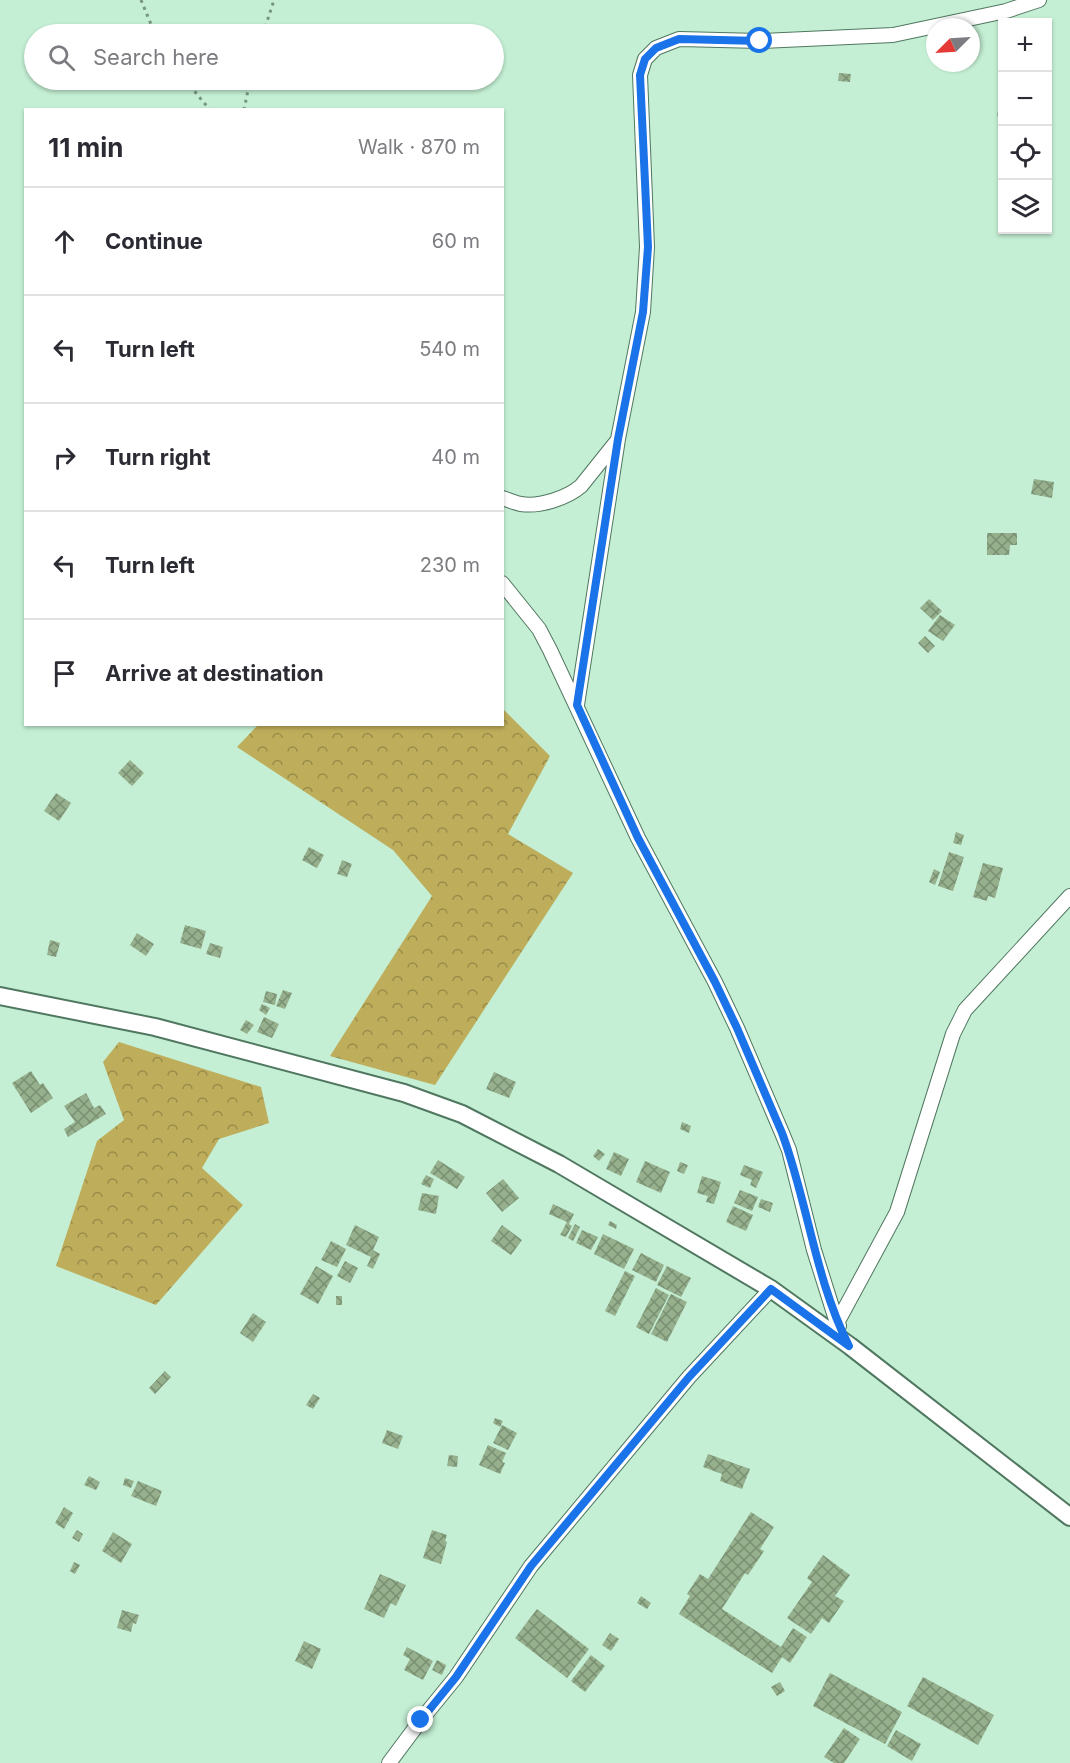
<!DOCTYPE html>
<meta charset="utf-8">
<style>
body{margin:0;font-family:Inter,sans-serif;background:#f7f7f7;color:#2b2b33}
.controls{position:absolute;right:18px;top:18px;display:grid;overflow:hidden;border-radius:0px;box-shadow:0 2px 4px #0004}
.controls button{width:54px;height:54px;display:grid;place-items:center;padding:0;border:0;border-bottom:2px solid #e1e1e2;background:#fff;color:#2b2b33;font:30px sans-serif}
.compass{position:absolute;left:926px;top:18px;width:54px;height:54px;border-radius:50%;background:#fff;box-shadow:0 2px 4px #0004;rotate:246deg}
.stop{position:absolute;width:18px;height:18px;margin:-14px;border:4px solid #1a73e8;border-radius:50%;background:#fff}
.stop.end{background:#1a73e8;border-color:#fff;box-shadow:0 2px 6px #0008}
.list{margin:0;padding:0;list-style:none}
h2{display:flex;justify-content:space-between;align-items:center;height:78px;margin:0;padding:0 24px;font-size:26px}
h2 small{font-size:20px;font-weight:400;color:#7c7c81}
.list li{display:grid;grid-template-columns:39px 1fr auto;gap:18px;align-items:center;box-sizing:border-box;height:108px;padding:0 24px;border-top:2px solid #e1e1e2}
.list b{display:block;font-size:22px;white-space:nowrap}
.list em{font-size:20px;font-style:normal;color:#7c7c81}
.icon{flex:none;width:33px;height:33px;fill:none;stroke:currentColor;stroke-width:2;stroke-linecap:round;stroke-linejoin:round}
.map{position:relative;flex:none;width:1070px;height:1763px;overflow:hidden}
.search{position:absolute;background:#fff;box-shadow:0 2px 4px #0004;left:24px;top:24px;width:480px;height:66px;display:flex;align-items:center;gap:15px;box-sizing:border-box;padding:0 21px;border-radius:33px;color:#7c7c81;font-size:22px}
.panel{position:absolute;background:#fff;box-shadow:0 2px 4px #0004;left:24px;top:108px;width:480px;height:618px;border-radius:0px}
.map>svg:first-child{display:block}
</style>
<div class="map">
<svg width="1070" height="1763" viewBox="0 0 1070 1763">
<defs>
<pattern id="forest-crowns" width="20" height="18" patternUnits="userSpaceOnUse" patternTransform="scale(1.5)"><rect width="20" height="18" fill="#bead5a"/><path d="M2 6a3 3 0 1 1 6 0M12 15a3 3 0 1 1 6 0" fill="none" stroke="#998c49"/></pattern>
<pattern id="building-cross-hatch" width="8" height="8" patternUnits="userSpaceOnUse" patternTransform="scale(1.5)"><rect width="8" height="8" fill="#96b08d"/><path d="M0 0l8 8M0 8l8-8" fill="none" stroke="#798f72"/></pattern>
</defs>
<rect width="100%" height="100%" fill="#c4efd4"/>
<path fill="url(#forest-crowns)" d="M503 709 550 756 508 834 573 873 435 1085 330 1056 432 896 393 850 237 747 258 725 502 724Z
M119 1042 261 1087 269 1123 219 1139 202 1168 243 1205 156 1305 56 1266 97 1141 124 1120 103 1062Z"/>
<path fill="url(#building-cross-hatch)" d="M197 24 204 33 202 34H182Z
M839 73 851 74 850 82 838 81Z
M1000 99H1002V117L997 116Z
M1034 479 1054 482 1052 498 1031 494Z
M987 533H1017V545H1010L1009 555H987Z
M929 599 942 611 933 620 920 608Z
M940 615 955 625 943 641 928 631Z
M925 636 935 646 928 653 918 643Z
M130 760 144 773 132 786 118 773Z
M56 793 71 803 59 821 44 811Z
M956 832 964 835 961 845 953 843Z
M309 847 324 855 317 868 302 860Z
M949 852 964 857 953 891 938 886Z
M342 860 352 864 347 877 337 874Z
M983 863 1003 868 995 898 988 896 987 901 973 897Z
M934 869 940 872 935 885 929 882Z
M185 925 206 931 201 949 180 943Z
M137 933 154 944 146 956 130 945Z
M50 940 60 943 56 957 47 955Z
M210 943 223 947 220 958 206 954Z
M283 990 292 993 285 1009 276 1006Z
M266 991 277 994 275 1005 263 1002Z
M262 1004 270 1008 266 1015 259 1010Z
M264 1017 279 1024 272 1038 257 1032Z
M246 1020 254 1025 247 1034 240 1030Z
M31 1071 40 1085 43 1083 53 1098 31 1113 12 1083Z
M494 1072 516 1082 509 1098 486 1089Z
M86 1093 94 1108 100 1105 106 1114 68 1137 64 1129 75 1122 64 1106Z
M682 1122 691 1126 689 1133 680 1129Z
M598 1149 605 1154 599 1161 593 1156Z
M614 1152 629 1159 621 1176 606 1169Z
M438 1160 465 1177 457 1189 430 1173Z
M645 1161 670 1172 661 1193 636 1182Z
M680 1162 688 1165 684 1174 677 1171Z
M744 1165 763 1172 756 1188 750 1185 752 1180 740 1175Z
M426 1175 434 1179 430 1188 421 1184Z
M702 1176 721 1182 714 1204 706 1202 708 1196 697 1193Z
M503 1179 519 1198 502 1212 486 1193Z
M740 1190 758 1197 752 1211 734 1203Z
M422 1193 439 1196 436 1214 418 1210Z
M761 1199 773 1203 770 1212 758 1207Z
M553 1204 574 1214 569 1224 572 1226 566 1237 560 1235 567 1222 549 1214Z
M733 1206 753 1215 746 1231 726 1222Z
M610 1221 617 1225 616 1229 608 1225Z
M575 1224 580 1227 573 1241 568 1238Z
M355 1225 379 1237 373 1250 380 1254 373 1269 367 1266 371 1257 346 1245Z
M502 1225 522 1240 511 1255 491 1241Z
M582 1230 598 1237 591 1250 576 1243Z
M603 1234 634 1249 624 1269 594 1254Z
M331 1241 346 1249 337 1267 321 1260Z
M641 1253 664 1265 656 1282 632 1270Z
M345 1261 358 1268 350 1283 337 1276Z
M316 1266 333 1276 318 1304 300 1294Z
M667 1266 691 1278 681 1297 657 1285Z
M625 1271 635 1276 615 1316 605 1311Z
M656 1288 669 1295 649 1334 636 1327Z
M671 1294 687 1302 667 1342 651 1334Z
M336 1296H342V1305H336Z
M253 1313 266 1322 253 1342 240 1333Z
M165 1371 171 1377 155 1394 149 1388Z
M313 1394 320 1398 313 1409 306 1405Z
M495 1418 503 1421 500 1427 493 1423Z
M502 1425 517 1433 508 1450 493 1443Z
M387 1430 403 1436 398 1449 382 1443Z
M488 1445 506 1453 502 1462 505 1463 500 1474 479 1465Z
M708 1454 750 1469 742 1489 720 1481 722 1474 703 1467Z
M449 1455 458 1456 457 1467 447 1466Z
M89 1476 100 1482 96 1490 84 1485Z
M125 1478 134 1481 131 1488 123 1485Z
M138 1481 162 1491 156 1506 131 1496Z
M64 1507 73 1513 64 1529 55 1523Z
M751 1512 774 1527 760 1549 764 1551 748 1575 745 1573 722 1609 781 1647 793 1628 807 1637 790 1663 782 1657 772 1673 679 1614 690 1596 687 1594 700 1574 708 1579Z
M77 1530 83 1534 79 1542 72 1538Z
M432 1530 447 1535 445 1541 447 1542 441 1564 423 1558Z
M113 1532 132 1544 121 1563 102 1551Z
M823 1555 850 1575 835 1596 844 1601 829 1623 822 1618 811 1634 787 1618 812 1582 807 1578Z
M74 1562 80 1565 75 1574 70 1571Z
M380 1574 406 1585 396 1606 391 1603 384 1618 364 1609Z
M641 1596 651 1603 647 1609 637 1603Z
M537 1609 589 1649 567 1678 515 1638Z
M122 1610 139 1615 136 1624 133 1623 131 1632 117 1628Z
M610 1633 619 1639 611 1651 602 1645Z
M304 1641 321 1649 312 1669 295 1661Z
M407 1647 433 1661 423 1680 404 1670 410 1659 403 1655Z
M591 1655 605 1666 585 1692 571 1681Z
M437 1660 446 1665 442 1675 432 1670Z
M830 1673 902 1712 885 1744 813 1706Z
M923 1677 994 1715 978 1745 907 1706Z
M780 1682 785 1691 777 1696 771 1687Z
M844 1728 860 1739 844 1763H834L824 1757Z
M896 1730 921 1744 912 1761 887 1746Z"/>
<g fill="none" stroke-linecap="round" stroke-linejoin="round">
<defs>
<path id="minor" d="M502 498C509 500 515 503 521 504 540 507 567 498 581 486L617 441
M502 583 539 629 550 650 638 838 715 982 737 1028 782 1133 789 1150 814 1250 837 1323
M577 705 618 439 643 312 647 247 640 75 645 59 656 48 679 39 760 41 893 35 1006 11 1039 0
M839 1326 837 1323 897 1212 953 1034 965 1010 1070 896
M389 1763 421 1720 456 1677 531 1566 689 1377 771 1289"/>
<path id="tertiary" d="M0 996 155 1027 404 1093 462 1114 559 1164 771 1289 850 1346 1070 1517"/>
</defs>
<use href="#minor" stroke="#507760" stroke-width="16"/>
<use href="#tertiary" stroke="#507760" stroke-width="20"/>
<path stroke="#779682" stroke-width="3" stroke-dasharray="3 4.5" stroke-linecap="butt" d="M141 0 155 34
M263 34 274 0
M185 80 210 110
M244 110 250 80"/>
<use href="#minor" stroke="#fff" stroke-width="14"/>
<use href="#tertiary" stroke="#fff" stroke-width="16"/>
</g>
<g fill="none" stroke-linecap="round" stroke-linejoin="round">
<path stroke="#1a73e8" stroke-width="8" d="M421 1720 456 1677 531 1566 689 1377 771 1289 849 1346C815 1279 808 1203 782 1133L737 1028 715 982 638 838 577 705 618 439 643 312 648 247 640 75 645 59 656 48 679 39 760 41"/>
</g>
</svg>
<div class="controls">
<button>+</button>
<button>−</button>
<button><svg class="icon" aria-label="locate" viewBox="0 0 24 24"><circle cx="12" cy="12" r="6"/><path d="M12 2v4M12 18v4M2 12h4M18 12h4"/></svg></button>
<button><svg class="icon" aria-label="layers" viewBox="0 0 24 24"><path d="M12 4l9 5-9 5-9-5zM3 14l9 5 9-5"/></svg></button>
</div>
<svg class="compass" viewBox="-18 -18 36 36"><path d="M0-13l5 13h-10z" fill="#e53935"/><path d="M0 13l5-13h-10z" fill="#7c7c81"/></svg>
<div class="stop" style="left:760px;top:41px"></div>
<div class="stop end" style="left:421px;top:1720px"></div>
<div class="search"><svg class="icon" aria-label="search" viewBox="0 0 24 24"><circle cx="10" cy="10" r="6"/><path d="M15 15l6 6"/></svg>Search here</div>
<section class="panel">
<h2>11 min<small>Walk · 870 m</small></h2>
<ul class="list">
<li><svg class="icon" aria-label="ahead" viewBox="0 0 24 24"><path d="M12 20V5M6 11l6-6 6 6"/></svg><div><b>Continue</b></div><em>60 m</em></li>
<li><svg class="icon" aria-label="left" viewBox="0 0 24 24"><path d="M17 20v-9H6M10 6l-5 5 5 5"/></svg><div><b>Turn left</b></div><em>540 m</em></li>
<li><svg class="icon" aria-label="right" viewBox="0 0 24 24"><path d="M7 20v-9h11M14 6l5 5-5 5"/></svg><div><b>Turn right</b></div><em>40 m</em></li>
<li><svg class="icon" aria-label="left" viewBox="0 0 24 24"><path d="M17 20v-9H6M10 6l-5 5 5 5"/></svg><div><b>Turn left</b></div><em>230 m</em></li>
<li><svg class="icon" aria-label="arrive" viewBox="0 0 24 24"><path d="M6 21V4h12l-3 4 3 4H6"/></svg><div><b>Arrive at destination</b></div></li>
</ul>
</section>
</div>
